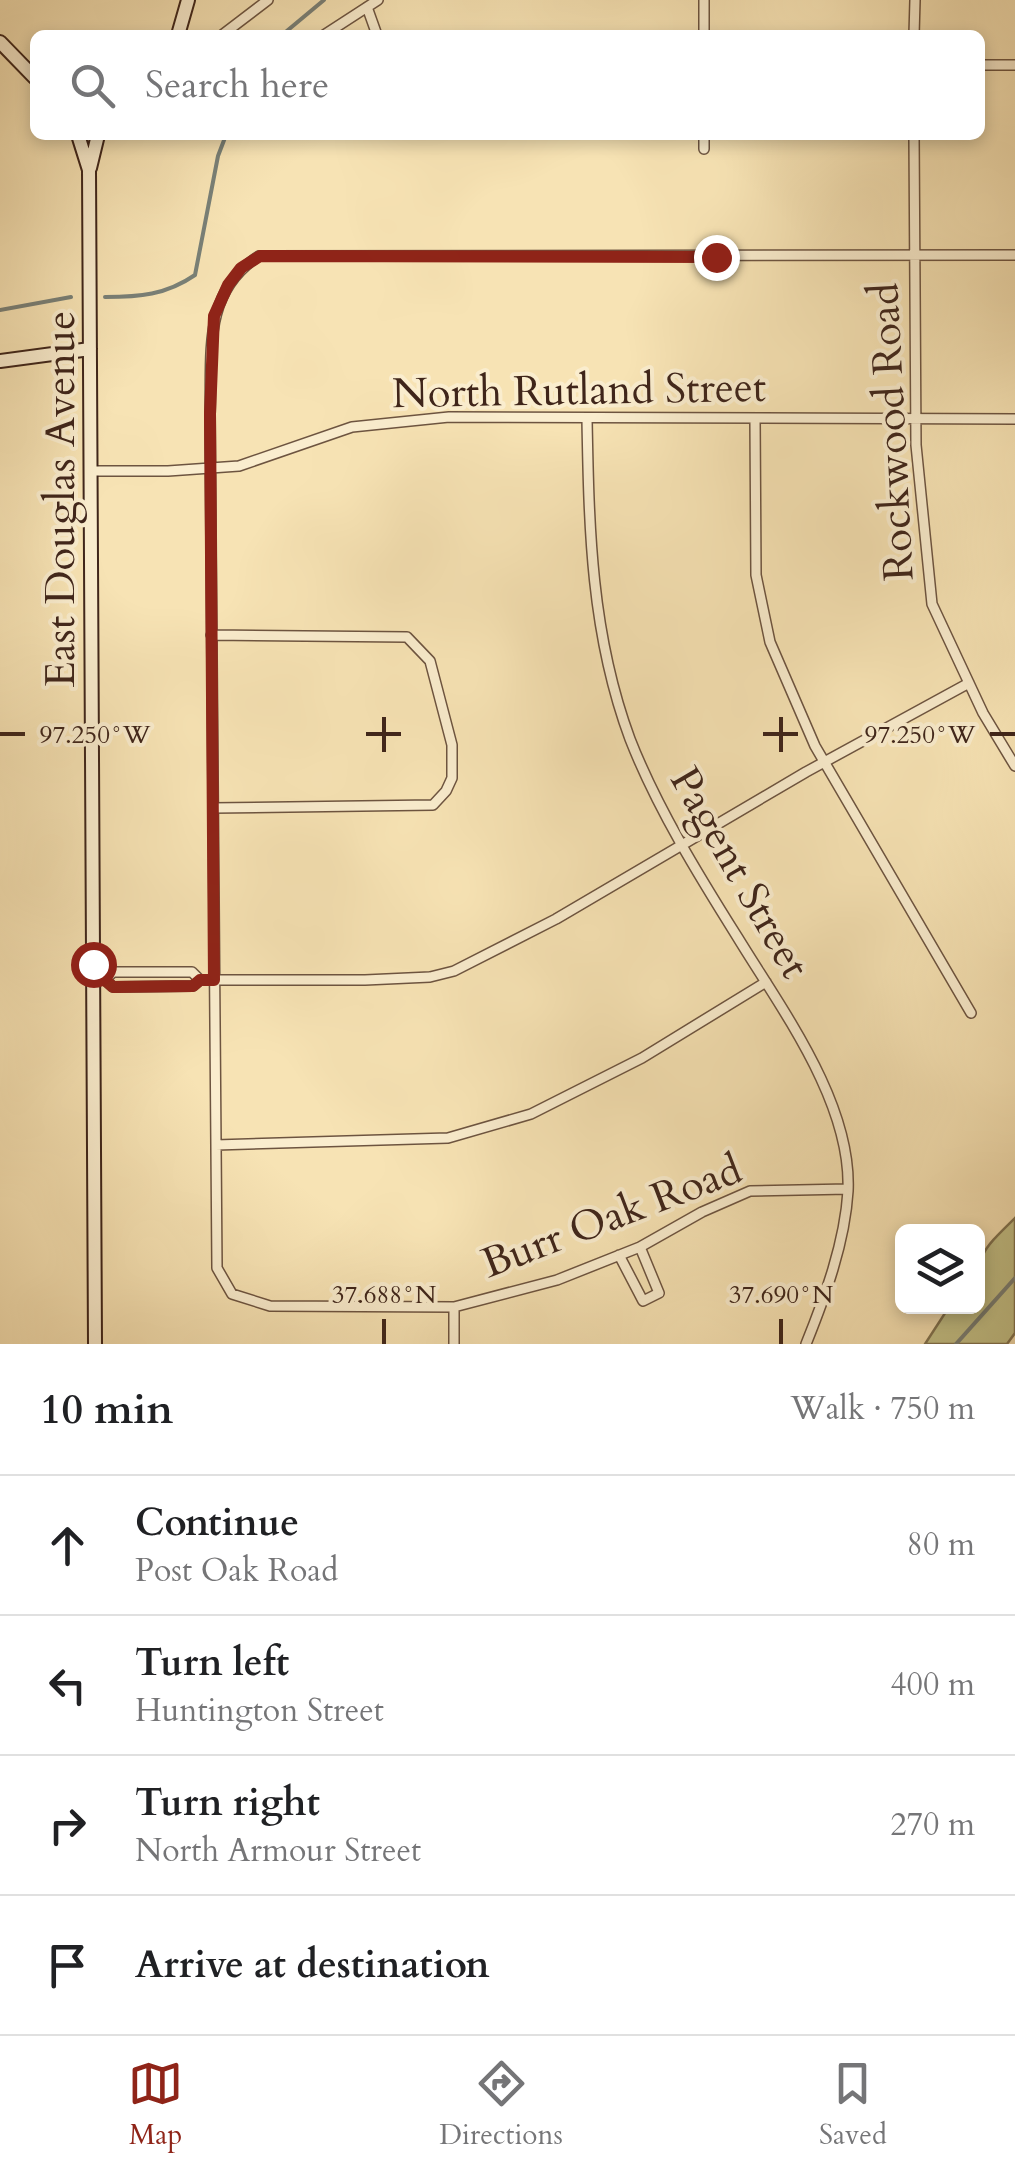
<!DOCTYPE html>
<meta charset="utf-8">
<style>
body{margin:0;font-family:Cardo,serif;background:#f6f6f6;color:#202124}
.controls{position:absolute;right:30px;bottom:30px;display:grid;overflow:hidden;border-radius:15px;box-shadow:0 5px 15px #0003}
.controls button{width:90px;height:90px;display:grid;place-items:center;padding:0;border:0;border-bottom:2px solid #e0e0e0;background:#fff;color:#202124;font:50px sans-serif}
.stop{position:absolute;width:30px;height:30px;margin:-22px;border:8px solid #8f2418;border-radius:50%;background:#fff}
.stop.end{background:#8f2418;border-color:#fff;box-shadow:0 2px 10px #0008}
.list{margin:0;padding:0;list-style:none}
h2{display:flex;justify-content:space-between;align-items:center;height:130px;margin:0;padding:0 40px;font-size:42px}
h2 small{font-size:32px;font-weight:400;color:#757577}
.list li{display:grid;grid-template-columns:65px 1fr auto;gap:30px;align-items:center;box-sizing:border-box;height:140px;padding:0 40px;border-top:2px solid #e0e0e0}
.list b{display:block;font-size:38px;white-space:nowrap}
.list p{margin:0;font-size:32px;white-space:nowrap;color:#757577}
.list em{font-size:32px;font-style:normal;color:#757577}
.icon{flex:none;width:55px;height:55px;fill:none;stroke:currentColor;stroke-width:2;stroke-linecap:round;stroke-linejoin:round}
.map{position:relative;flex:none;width:1015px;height:1344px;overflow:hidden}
.search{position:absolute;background:#fff;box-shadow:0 5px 15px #0003;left:30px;right:30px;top:30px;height:110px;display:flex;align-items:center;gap:25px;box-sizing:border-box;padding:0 35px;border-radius:15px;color:#757577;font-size:38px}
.sheet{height:690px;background:#fff}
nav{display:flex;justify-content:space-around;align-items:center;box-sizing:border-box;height:140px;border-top:2px solid #e0e0e0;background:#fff;font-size:28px;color:#757577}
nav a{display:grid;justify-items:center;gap:5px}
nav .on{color:#8f2418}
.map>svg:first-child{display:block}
</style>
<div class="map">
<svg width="1015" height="1344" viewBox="0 0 1015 1344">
<rect width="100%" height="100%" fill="#f7e3b4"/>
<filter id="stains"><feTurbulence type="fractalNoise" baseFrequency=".002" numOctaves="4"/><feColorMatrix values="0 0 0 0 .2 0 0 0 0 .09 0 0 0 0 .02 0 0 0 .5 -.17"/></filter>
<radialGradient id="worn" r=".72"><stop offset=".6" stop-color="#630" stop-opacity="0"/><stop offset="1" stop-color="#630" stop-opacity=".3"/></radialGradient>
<path fill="#c3c289" stroke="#817452" stroke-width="2.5" d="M1015 1218V1333L1007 1344H925L949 1307 978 1306C978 1254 977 1255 1015 1218Z"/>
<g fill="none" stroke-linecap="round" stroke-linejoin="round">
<path stroke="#798077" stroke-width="4" d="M282 35 324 0
M105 297C139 297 166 295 195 275L218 156 226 135
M0 310 71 297
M956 1344 1015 1278"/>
<defs>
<path id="street" d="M704 0V35
M367 7 377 35
M222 35 268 0
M324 35 378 0
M914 35 915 0
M980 65H1015
M914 135 916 445 932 604 983 713 1015 766
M704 149V135
M587 419C589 529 591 634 630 739 657 808 699 876 738 938 782 1010 852 1103 848 1191 845 1242 825 1297 806 1344
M755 419 756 575 770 642 815 746 971 1013
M91 471H168L239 466 352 427 449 417 1015 419
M211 635 407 637 430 661 452 745V778L446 791 433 805 213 808
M99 980H105L113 972H192L200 980
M105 980 113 987 193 986 200 980H365L430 977 454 971 556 919 806 772 969 683
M216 1145 448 1138 531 1114 642 1058 766 982
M848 1189 750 1191 702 1212 640 1247 557 1280 454 1307 270 1306 232 1294 217 1268 210 414C212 354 202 292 259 256L1015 255
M619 1255 643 1301 659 1293 640 1247
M454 1344V1307"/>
<path id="secondary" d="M178 35 188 0
M0 42 35 78
M78 135 89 170 95 1344
M90 168 98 135
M0 361 90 349"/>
</defs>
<use href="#street" stroke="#6d5440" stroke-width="12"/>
<use href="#secondary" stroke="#3f251a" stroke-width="16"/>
<use href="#street" stroke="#faedce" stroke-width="9"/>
<use href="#secondary" stroke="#faedce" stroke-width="12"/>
</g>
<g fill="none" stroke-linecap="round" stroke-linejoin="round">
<path stroke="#8f2418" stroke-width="12" d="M93 964V980H105L113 987 193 986 200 980H214L210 414 214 316 228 285 241 268 260 256 716 257"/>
</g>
<path fill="none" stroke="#3f251a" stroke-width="4" d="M384 717V752M781 717V752M0 734H25M366 734H401M763 734H798M990 734H1015M384 1319V1344M781 1319V1344"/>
<g text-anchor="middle" stroke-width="8" stroke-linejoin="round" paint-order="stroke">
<g font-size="42" fill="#3f251a" stroke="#faedce">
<text transform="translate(579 389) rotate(-1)" y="15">North Rutland Street</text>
<text transform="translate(890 432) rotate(-93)" y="15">Rockwood Road</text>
<text transform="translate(59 499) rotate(-90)" y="15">East Douglas Avenue</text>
<text transform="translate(741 872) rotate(60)" y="15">Pagent Street</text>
<text transform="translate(611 1215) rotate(-21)" y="15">Burr Oak Road</text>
</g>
</g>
<g font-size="25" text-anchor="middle" fill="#3f251a" stroke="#faedce" stroke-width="8" stroke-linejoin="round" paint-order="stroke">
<text x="920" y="743">97.250°W</text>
<text x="95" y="743">97.250°W</text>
<text x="384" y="1303">37.688°N</text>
<text x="781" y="1303">37.690°N</text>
</g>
<rect width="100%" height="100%" filter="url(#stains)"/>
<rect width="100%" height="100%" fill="url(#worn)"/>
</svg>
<div class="controls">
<button><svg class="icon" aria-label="layers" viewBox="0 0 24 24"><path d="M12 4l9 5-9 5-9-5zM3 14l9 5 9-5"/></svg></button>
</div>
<div class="stop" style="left:93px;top:964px"></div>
<div class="stop end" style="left:716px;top:257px"></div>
<div class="search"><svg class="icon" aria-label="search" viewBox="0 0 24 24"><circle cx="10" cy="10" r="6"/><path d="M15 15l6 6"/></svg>Search here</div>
</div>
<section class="sheet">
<h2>10 min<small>Walk · 750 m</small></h2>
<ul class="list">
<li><svg class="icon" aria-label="ahead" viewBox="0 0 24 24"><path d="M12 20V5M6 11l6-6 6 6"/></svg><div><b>Continue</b><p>Post Oak Road</p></div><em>80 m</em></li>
<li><svg class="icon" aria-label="left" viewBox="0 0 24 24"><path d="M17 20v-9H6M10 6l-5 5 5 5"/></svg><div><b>Turn left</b><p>Huntington Street</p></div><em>400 m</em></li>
<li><svg class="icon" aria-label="right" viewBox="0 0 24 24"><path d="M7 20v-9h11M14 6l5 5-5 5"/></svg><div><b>Turn right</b><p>North Armour Street</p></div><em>270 m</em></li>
<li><svg class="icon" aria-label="arrive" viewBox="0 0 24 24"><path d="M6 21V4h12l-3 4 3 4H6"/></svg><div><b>Arrive at destination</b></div></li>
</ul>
</section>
<nav>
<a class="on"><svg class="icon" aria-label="map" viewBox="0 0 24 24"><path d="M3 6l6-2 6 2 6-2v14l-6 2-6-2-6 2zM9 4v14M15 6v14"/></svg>Map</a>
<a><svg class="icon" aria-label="directions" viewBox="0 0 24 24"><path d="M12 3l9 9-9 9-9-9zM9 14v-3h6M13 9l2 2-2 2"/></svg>Directions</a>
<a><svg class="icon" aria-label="saved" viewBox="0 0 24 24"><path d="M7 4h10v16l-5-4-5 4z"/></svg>Saved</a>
</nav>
